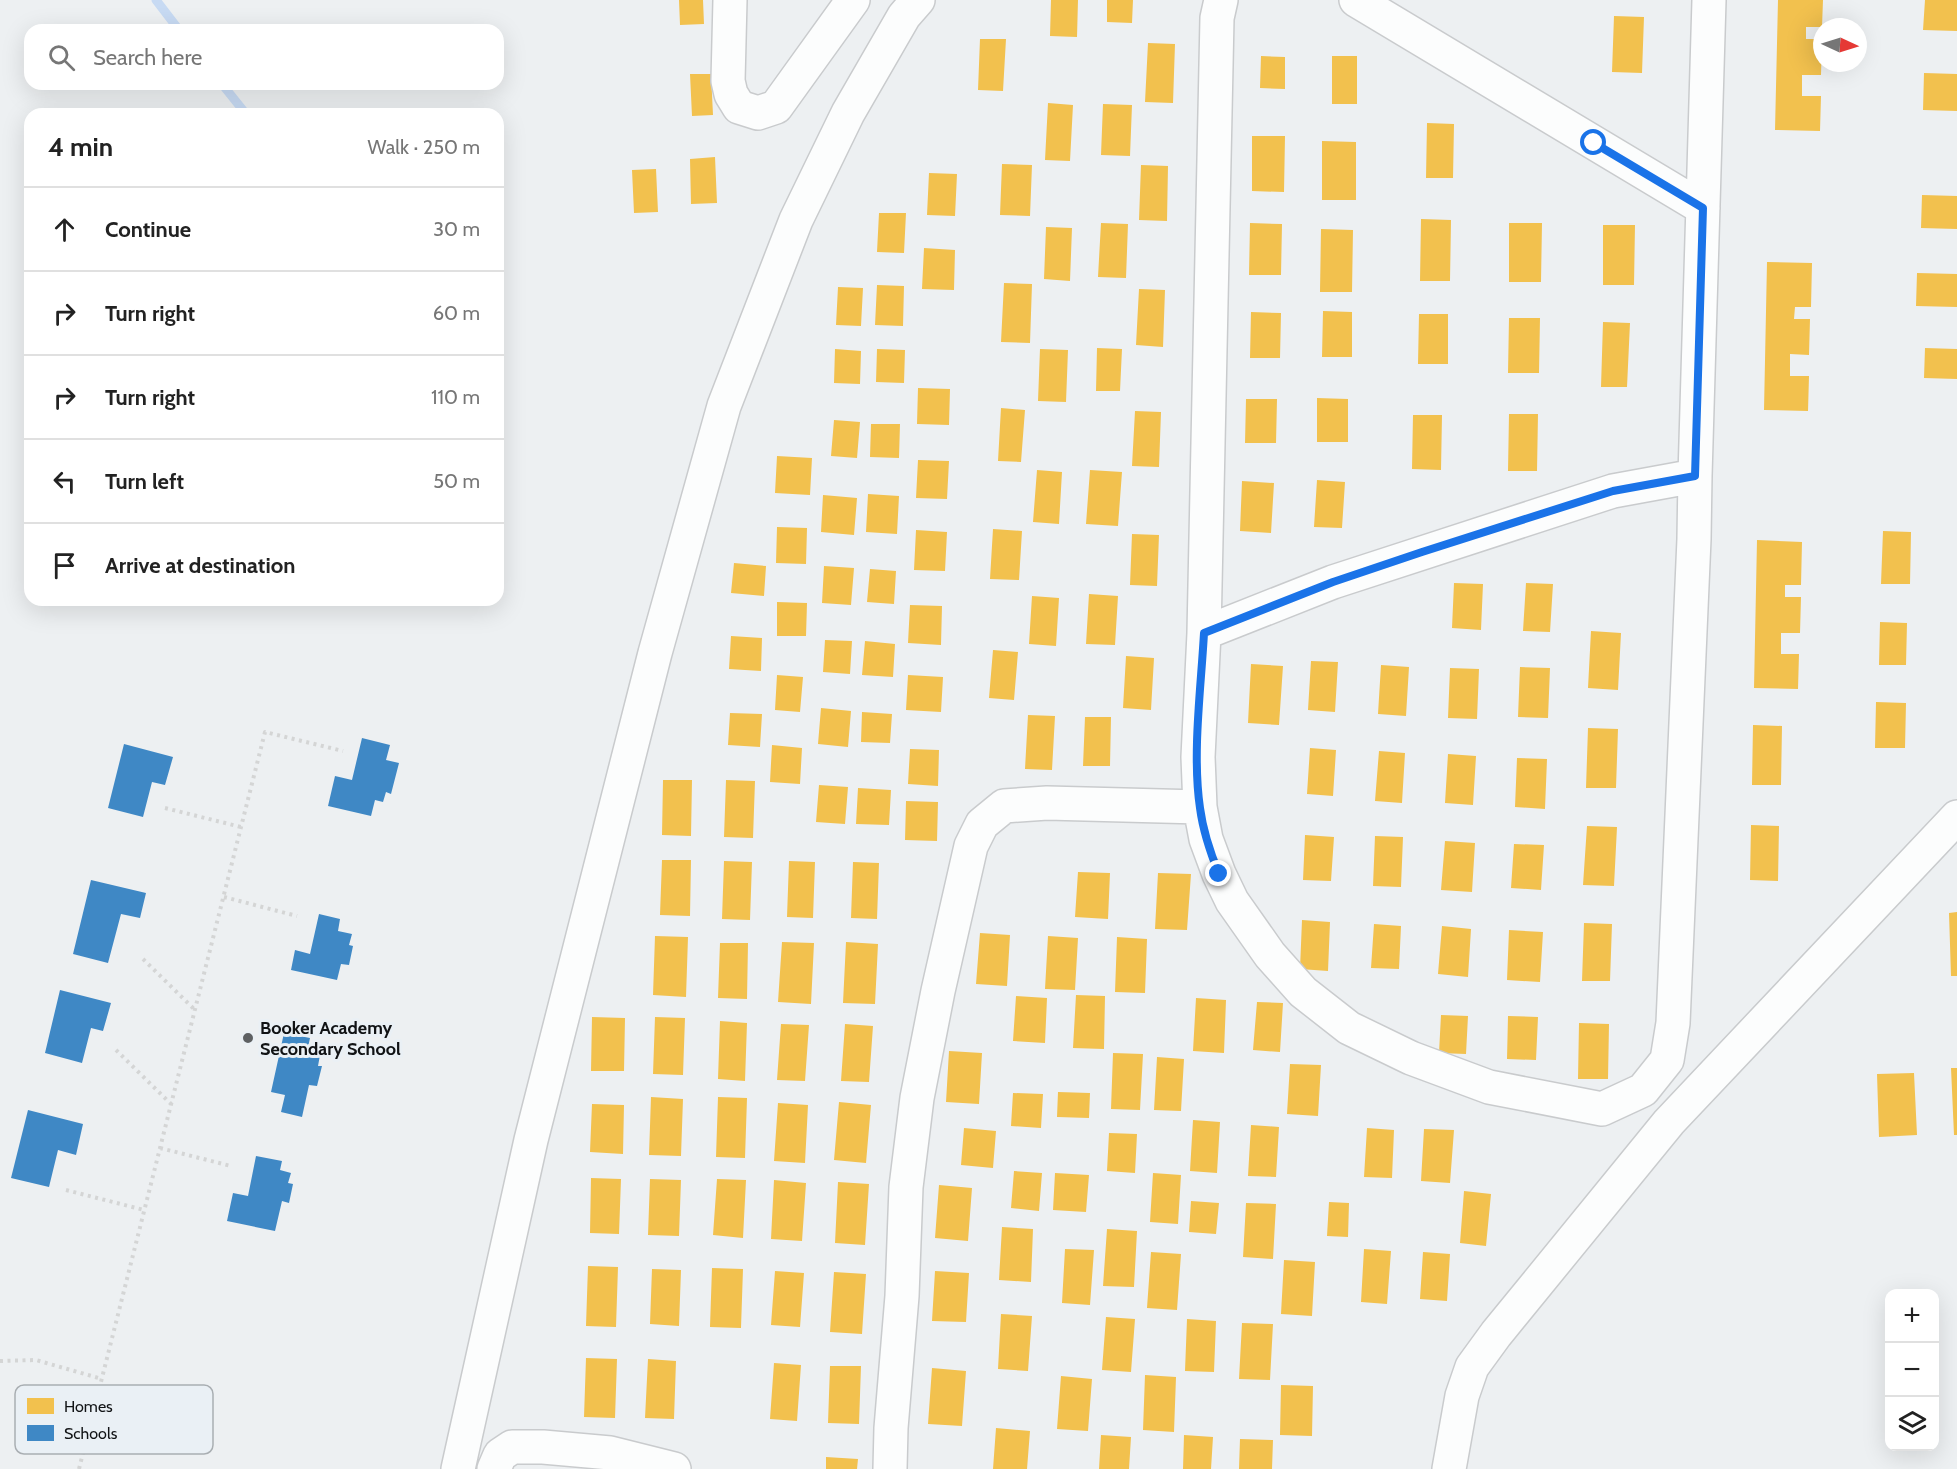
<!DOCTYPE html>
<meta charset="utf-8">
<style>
body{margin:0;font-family:Cabin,sans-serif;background:#f2f2f2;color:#222}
.controls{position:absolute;right:18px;bottom:18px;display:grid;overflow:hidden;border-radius:12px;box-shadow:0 6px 24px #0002}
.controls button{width:54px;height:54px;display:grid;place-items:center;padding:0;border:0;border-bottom:2px solid #e0e0e0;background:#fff;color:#222;font:30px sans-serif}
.compass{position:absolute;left:1813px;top:18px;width:54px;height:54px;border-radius:50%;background:#fff;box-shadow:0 6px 24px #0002;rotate:94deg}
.stop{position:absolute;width:18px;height:18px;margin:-14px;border:4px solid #1a73e8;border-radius:50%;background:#fff}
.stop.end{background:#1a73e8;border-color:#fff;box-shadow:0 2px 6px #0008}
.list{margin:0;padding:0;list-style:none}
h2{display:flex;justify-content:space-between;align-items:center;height:78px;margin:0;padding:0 24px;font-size:26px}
h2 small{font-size:20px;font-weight:400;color:#767676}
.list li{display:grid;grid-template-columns:39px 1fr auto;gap:18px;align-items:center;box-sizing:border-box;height:84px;padding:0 24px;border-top:2px solid #e0e0e0}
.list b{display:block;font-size:22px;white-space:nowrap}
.list em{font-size:20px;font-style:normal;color:#767676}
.icon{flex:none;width:33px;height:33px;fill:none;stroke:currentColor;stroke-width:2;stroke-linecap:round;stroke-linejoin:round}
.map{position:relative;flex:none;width:1957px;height:1469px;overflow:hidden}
.search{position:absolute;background:#fff;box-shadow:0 6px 24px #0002;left:24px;top:24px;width:480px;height:66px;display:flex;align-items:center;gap:15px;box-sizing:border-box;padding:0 21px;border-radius:18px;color:#767676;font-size:22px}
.panel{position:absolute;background:#fff;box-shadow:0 6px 24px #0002;left:24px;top:108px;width:480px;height:498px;border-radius:18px}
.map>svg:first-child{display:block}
</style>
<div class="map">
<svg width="1957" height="1469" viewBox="0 0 1957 1469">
<rect width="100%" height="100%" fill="#edf0f2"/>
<path fill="#f2c14e" d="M679 0H703L704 24 680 25Z
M1051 0H1078L1077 37 1050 36Z
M1107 0H1133L1132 23 1107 22Z
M1778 0H1823L1822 27H1806V39H1822L1821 75H1802V96H1821L1820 131 1775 130Z
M1925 0H1957V31L1923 30Z
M1614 16 1644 17 1642 73 1612 72Z
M980 39H1006L1003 91 978 90Z
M1148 43 1175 44 1173 103 1145 102Z
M1261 56 1285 57V89L1260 88Z
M1332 56H1357V104H1332Z
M1924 73 1957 74V111L1923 110Z
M690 74H711L713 115 692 116Z
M1048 103 1073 105 1070 161 1045 160Z
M1103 104 1132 105 1130 156 1101 155Z
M1427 123 1454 124 1453 178H1426Z
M1252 136H1285L1284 192 1252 191Z
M1322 141 1356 142V200H1322Z
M715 157 717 203 691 204 690 159Z
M1002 164 1032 165 1030 216 1000 215Z
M1141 165 1168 166 1167 221 1139 220Z
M656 169 658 212 634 213 632 170Z
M929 173 957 174 955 216 927 215Z
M1922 195 1957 196V229L1921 228Z
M879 213H906L904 253 877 252Z
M1421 219 1451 220 1450 281H1420Z
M1101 223 1128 224 1126 278 1098 277Z
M1250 223 1282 224 1281 275H1249Z
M1509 223H1542L1541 282H1509Z
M1603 225H1635L1634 285H1603Z
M1046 227 1072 228 1070 281 1044 279Z
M1321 229 1353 230 1352 292H1320Z
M924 248 955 250 954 290 922 289Z
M1767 262 1812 263 1811 307H1795L1794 319H1810L1809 355 1790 354V376H1809L1808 411 1764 410Z
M1917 273 1957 274V307L1916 306Z
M1004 283 1032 284 1030 343 1001 342Z
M877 285 904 286 903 326 875 325Z
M838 287 863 288 861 326 836 325Z
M1139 289 1165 290 1163 347 1136 345Z
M1323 311 1352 312V357H1322Z
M1251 312 1281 313 1280 358H1250Z
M1419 314H1448V364H1418Z
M1509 318H1540L1539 373H1508Z
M1603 322 1630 323 1627 387H1601Z
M1097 348 1122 349 1120 391H1096Z
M1925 348 1957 349V379L1924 378Z
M835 349 861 351 860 384 834 383Z
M877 349 905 350 904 383 876 382Z
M1040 349 1068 350 1066 402 1038 401Z
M918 388 950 389 949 425 917 424Z
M1317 398 1348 399V442H1317Z
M1246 399H1277L1276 443H1245Z
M1001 408 1025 410 1021 462 998 461Z
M1135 411 1161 412 1159 467 1132 466Z
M1509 414H1538L1537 471H1508Z
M1413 415H1442L1441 470 1412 469Z
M834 420 860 422 857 458 831 456Z
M871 424H900L899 458 870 457Z
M777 456 812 458 810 495 775 493Z
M918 460 949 461 947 499 916 498Z
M1037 470 1062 472 1059 524 1033 522Z
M1090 470 1122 472 1118 526 1086 524Z
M1317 480 1345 482 1342 528 1314 527Z
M1242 481 1274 483 1271 533 1240 531Z
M868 494 899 496 897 534 866 532Z
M823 495 857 498 854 535 821 532Z
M777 527 807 528 806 564 776 563Z
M993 529 1022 531 1019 580 990 579Z
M916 530 947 532 945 571 914 570Z
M1883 531 1911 532 1910 584H1881Z
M1132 534 1159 535 1157 586 1130 585Z
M1757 540 1802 542 1801 585H1785V597H1801L1800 633H1781V654H1799L1798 689 1754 688Z
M734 563 766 566 764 596 731 593Z
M824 566 854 568 851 605 822 603Z
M870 569 896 571 894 604 867 602Z
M1454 583 1483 584 1481 630 1452 628Z
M1526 583 1553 584 1550 632 1523 631Z
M1089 594 1118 596 1115 645 1086 644Z
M1032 596 1059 598 1056 646 1029 644Z
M777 602 807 603 806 636H777Z
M910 605 942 606 941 645 908 643Z
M1880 622 1907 623 1906 665H1879Z
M1591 631 1621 633 1618 690 1588 688Z
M731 636 762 638 761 671 729 669Z
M825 640 852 641 850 674 823 672Z
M865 641 895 644 893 677 862 675Z
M993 650 1018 652 1014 700 989 698Z
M1126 656 1154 658 1151 710 1123 708Z
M1311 661 1338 662 1335 712 1308 710Z
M1251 664 1283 666 1279 725 1248 723Z
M1381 665 1409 667 1406 716 1378 714Z
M1520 667 1550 668 1548 718 1518 717Z
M1450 668 1479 669 1477 719 1448 718Z
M777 675 803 677 800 712 775 710Z
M908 675 943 677 941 712 906 710Z
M1876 702 1906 703 1905 748H1875Z
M821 708 851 711 848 747 818 744Z
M862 712 892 714 890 743 861 742Z
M730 713 762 714 760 747 728 745Z
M1028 715 1055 716 1052 770 1025 769Z
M1085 717H1111L1110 766H1083Z
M1753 725 1782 726 1781 785H1752Z
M1588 728 1618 729 1616 788H1586Z
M772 745 802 748 800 784 770 782Z
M1310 748 1336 750 1333 796 1307 794Z
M910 749 939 750 938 786 908 784Z
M1379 751 1405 753 1402 803 1375 801Z
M1448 754 1476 756 1473 805 1445 803Z
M1517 758 1547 759 1545 809 1515 807Z
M663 780H692L691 836 662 835Z
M726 780 755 781 753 838 724 837Z
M819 785 848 787 845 824 816 822Z
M858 788 891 790 889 825 856 824Z
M906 801 938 802 937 841 905 840Z
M1751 825 1779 826 1778 881 1750 880Z
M1587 826 1617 827 1614 886 1583 885Z
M1305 835 1334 837 1331 881 1303 880Z
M1375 836 1403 837 1401 887 1373 886Z
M1445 841 1475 843 1472 892 1441 890Z
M1514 844 1544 845 1541 890 1511 888Z
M662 860H691L690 916 660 915Z
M724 861 752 862 750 920 722 919Z
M789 861 815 862 813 918 787 917Z
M853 862 879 863 877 919 851 918Z
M1078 872 1110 873 1108 919 1075 917Z
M1158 873 1191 874 1187 930 1155 929Z
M1957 912V976H1951L1949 913Z
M1302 920 1330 922 1328 971 1300 969Z
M1584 923 1612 924 1610 981H1582Z
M1374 924 1401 926 1399 969 1371 968Z
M1442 926 1471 929 1468 977 1438 974Z
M1509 930 1543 932 1540 982 1507 980Z
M980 933 1010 935 1007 986 976 984Z
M655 936 688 937 686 997 653 995Z
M1048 936 1078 938 1075 990 1045 989Z
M1117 937 1147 939 1145 993 1115 992Z
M782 942 814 943 811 1004 778 1002Z
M846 942 878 944 875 1004 843 1003Z
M720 943H748L747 999 718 998Z
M1076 995 1105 996 1104 1049 1073 1048Z
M1016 996 1047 998 1045 1043 1013 1041Z
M1196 998 1226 1000 1224 1053 1193 1051Z
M1257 1002 1283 1003 1280 1052 1253 1050Z
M1441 1015 1468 1016 1466 1054 1439 1053Z
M1508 1016 1538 1017 1536 1060 1507 1059Z
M592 1017 625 1018 624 1071H591Z
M655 1017 685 1018 683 1075 653 1074Z
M720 1021 747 1023 745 1081 718 1079Z
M1579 1023 1609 1024 1608 1079H1578Z
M781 1024 809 1025 805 1081 777 1080Z
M845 1024 873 1026 869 1082 841 1081Z
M949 1051 982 1053 979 1104 946 1102Z
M1113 1053 1143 1054 1140 1110 1111 1109Z
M1157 1057 1184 1059 1181 1111 1154 1110Z
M1290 1064 1321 1065 1318 1116 1287 1114Z
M1951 1068H1957V1135H1954Z
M1914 1073 1917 1135 1879 1137 1877 1074Z
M1058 1092 1090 1093 1089 1118 1057 1117Z
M1013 1093 1043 1094 1041 1128 1011 1126Z
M651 1097 683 1099 681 1156 649 1155Z
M718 1097 747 1098 745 1158 716 1157Z
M839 1102 871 1105 866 1163 834 1160Z
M778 1103 808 1105 805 1163 774 1161Z
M592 1104 624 1105 623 1154 590 1152Z
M1193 1120 1220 1122 1217 1173 1190 1171Z
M1251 1125 1279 1127 1276 1177 1248 1176Z
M964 1128 996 1131 993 1168 961 1165Z
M1367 1128 1394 1130 1392 1178 1364 1177Z
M1424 1129 1454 1130 1450 1183 1421 1181Z
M1109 1133 1137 1134 1135 1173 1107 1171Z
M1014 1171 1042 1173 1039 1211 1011 1208Z
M1055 1173 1089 1175 1086 1212 1053 1210Z
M1153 1173 1181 1175 1178 1224 1150 1222Z
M591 1178 621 1179 619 1234 590 1233Z
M650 1179 681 1180 679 1236 648 1235Z
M717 1179 746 1180 743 1238 713 1235Z
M774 1180 806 1183 802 1241 771 1239Z
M838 1182 869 1184 865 1245 835 1243Z
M939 1185 972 1188 968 1241 935 1238Z
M1464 1191 1491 1194 1486 1246 1460 1243Z
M1191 1201 1219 1203 1216 1234 1189 1232Z
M1329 1202 1349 1203 1348 1237 1327 1236Z
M1246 1203 1276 1204 1273 1259 1243 1257Z
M1002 1227 1033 1229 1031 1282 999 1280Z
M1107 1229 1137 1231 1134 1287 1103 1286Z
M1065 1249 1094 1250 1090 1305 1062 1303Z
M1364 1249 1391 1251 1387 1304 1361 1302Z
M1151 1252 1181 1254 1177 1310 1147 1308Z
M1423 1252 1450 1254 1447 1301 1420 1299Z
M1284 1260 1315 1262 1312 1316 1281 1314Z
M588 1266 618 1267 616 1327 586 1326Z
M712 1268 743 1269 741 1328 710 1327Z
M652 1269 681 1270 679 1326 650 1324Z
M775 1271 804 1273 800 1327 771 1325Z
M935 1271 969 1273 966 1322 932 1321Z
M834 1272 866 1274 862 1334 830 1332Z
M1001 1314 1032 1316 1028 1371 998 1369Z
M1106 1317 1135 1319 1131 1372 1102 1370Z
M1187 1319 1216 1321 1214 1372 1185 1371Z
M1242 1323 1273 1324 1270 1380 1239 1379Z
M586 1358 617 1359 615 1418 584 1417Z
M648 1359 676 1361 674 1419 645 1418Z
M774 1363 801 1365 797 1421 770 1419Z
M830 1366H861L859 1424 828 1423Z
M932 1368 966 1371 962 1426 928 1424Z
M1145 1375 1176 1377 1174 1432 1143 1430Z
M1061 1376 1092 1379 1088 1431 1057 1429Z
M1281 1385 1313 1386 1312 1436 1280 1435Z
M996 1428 1030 1431 1027 1469H993Z
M1101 1435 1131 1437 1129 1469H1099Z
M1184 1435 1213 1437 1211 1469H1183Z
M1240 1439 1273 1440 1272 1469H1239Z
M826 1457 858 1459 857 1469H826Z"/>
<path fill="#3f88c5" d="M362 738 390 745 386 760 399 763 391 794 386 792 383 802 375 800 371 816 328 806 335 776 352 780Z
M124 744 173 757 165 785 152 782 143 817 108 808Z
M91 880 146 893 140 918 121 914 108 963 73 954Z
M319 914 340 919 338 931 352 934 349 945 353 946 349 965 341 964 337 980 291 970 295 950 310 954Z
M60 990 111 1003 103 1031 91 1028 82 1063 45 1053Z
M284 1033 310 1038 307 1052 320 1055 318 1066H322L317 1086 309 1085 302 1117 281 1112 285 1095 271 1092Z
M28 1110 83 1124 76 1155 58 1150 49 1187 11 1178Z
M256 1156 282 1161 280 1170 291 1173 288 1183 293 1184 289 1203 282 1201 275 1231 227 1221 233 1193 248 1196Z"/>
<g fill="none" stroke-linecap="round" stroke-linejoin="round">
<path stroke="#c7daf3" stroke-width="9" d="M156 0 179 30
M222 84 246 114"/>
<defs>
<path id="minor" d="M730 0 728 81 731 94 739 107 758 113 776 107 853 0
M1356 0 1703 208
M1695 476 1613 491 1333 582 1204 633 1198 757 1200 807 1206 839 1219 874 1232 901 1270 955 1303 992 1349 1028 1411 1058 1489 1087 1602 1109 1643 1090 1667 1060 1673 1023 1694 539 1695 476 1709 0
M1204 633 1217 18 1221 0
M458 1469 531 1140 655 653 724 406 796 220 848 113 904 16 918 0
M494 1469 500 1455 512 1447H543L610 1453 674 1469
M890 1469 891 1428 902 1296 906 1187 917 1098 938 991 971 846 982 824 1004 806 1047 803 1200 807
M1449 1469 1462 1396 1472 1367 1496 1334 1669 1122 1957 817"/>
</defs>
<use href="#minor" stroke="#c9cbcd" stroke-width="36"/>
<path stroke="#d4d5d5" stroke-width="4" stroke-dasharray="3 4.5" stroke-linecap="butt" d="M165 808 241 827
M224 897 297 916
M143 959 195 1010
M116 1050 171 1104
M160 1148 231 1166
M66 1190 144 1210
M0 1361 36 1360 102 1379
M79 1469 265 732 343 751"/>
<use href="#minor" stroke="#fcfdfd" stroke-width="33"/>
</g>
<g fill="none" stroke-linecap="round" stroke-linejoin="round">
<path stroke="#1a73e8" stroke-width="8" d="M1219 874C1210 852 1203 831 1200 808 1192 754 1201 688 1204 633L1333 582 1422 552 1613 491 1695 476 1703 208 1594 143"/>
</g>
<circle fill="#5e6062" stroke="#eaf0f5" stroke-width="2" cx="248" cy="1038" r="6"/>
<g text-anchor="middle" stroke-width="6" stroke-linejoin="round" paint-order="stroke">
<g font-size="18" font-weight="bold" fill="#111315" stroke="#eaf0f5" text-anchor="start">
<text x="260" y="1034">Booker Academy<tspan x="260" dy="21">Secondary School</tspan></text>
</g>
</g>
<rect x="15" y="1385" width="198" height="69" rx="9" fill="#eaf0f5" stroke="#a9aeb2" stroke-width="1.5"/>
<rect x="27" y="1398" width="27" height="16" fill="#f2c14e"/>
<rect x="27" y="1425" width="27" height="16" fill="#3f88c5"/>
<g font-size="16" fill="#111315">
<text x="64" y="1412">Homes</text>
<text x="64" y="1439">Schools</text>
</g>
</svg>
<div class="controls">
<button>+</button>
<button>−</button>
<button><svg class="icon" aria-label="layers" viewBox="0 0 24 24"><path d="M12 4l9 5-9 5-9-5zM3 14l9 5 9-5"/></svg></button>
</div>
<svg class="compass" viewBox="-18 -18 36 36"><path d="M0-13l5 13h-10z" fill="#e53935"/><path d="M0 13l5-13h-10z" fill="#767676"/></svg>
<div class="stop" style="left:1594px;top:143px"></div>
<div class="stop end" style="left:1219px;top:874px"></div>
<div class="search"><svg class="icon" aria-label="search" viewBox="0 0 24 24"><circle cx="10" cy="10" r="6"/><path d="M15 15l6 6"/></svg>Search here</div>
<section class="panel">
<h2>4 min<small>Walk · 250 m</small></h2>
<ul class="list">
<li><svg class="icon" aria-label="ahead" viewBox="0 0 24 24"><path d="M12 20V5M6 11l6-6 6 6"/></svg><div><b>Continue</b></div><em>30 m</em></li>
<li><svg class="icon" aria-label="right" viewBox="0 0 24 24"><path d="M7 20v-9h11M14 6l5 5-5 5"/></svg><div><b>Turn right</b></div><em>60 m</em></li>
<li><svg class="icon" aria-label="right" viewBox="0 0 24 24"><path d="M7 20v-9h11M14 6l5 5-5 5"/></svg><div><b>Turn right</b></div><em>110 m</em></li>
<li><svg class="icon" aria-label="left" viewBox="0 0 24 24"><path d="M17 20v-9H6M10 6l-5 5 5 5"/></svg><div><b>Turn left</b></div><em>50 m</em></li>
<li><svg class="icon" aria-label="arrive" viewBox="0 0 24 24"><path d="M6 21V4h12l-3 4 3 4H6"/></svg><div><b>Arrive at destination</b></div></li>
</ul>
</section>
</div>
